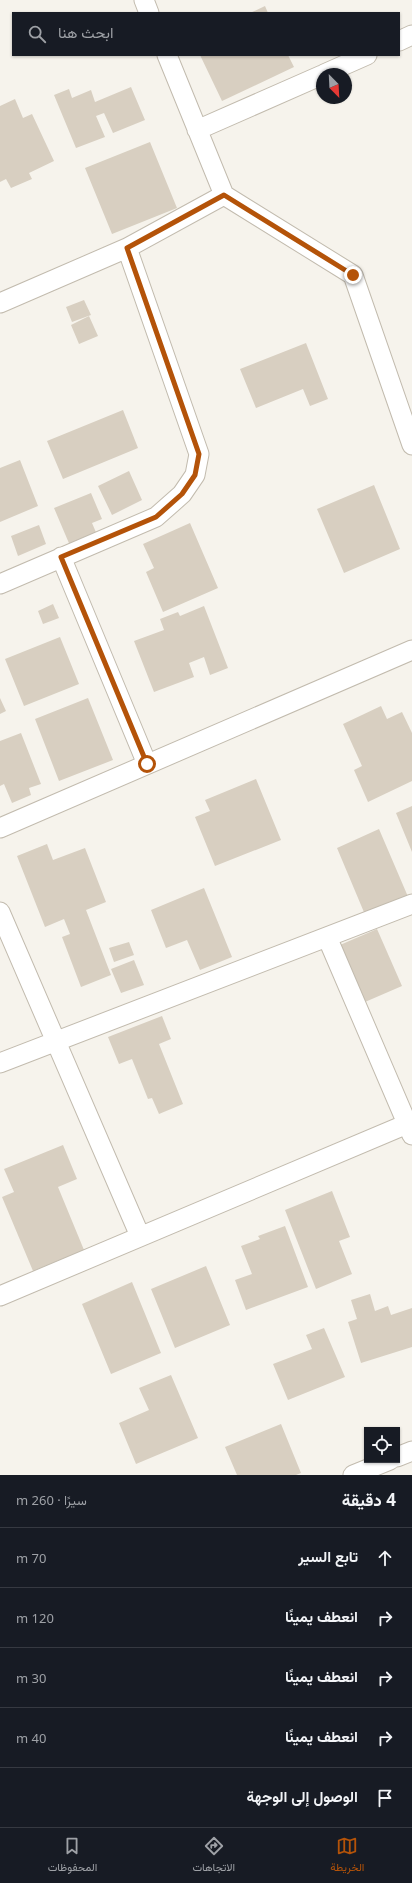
<!DOCTYPE html>
<html lang="ar">
<meta charset="utf-8">
<style>
body{margin:0;font-family:"Noto Sans",Vazirmatn,sans-serif;background:#242831;color:#f1f3f6;direction:rtl}
.controls{position:absolute;right:12px;bottom:12px;display:grid;overflow:hidden;border-radius:0px;box-shadow:0 1px 3px #0004}
.controls button{width:36px;height:36px;display:grid;place-items:center;padding:0;border:0;border-bottom:1px solid #363941;background:#171b24;color:#f1f3f6;font:20px sans-serif}
.compass{position:absolute;left:316px;top:68px;width:36px;height:36px;border-radius:50%;background:#171b24;box-shadow:0 1px 3px #0004;rotate:156deg}
.stop{position:absolute;width:12px;height:12px;margin:-9px;border:3px solid #b45309;border-radius:50%;background:#fff}
.stop.end{background:#b45309;border-color:#fff;box-shadow:0 1px 4px #0008}
.list{margin:0;padding:0;list-style:none}
h2{display:flex;justify-content:space-between;align-items:center;height:52px;margin:0;padding:0 16px;font-size:17px}
h2 small{font-size:13px;font-weight:400;color:#9ea1a6}
.list li{display:grid;grid-template-columns:26px 1fr auto;gap:12px;align-items:center;box-sizing:border-box;height:60px;padding:0 16px;border-top:1px solid #363941}
.list b{display:block;font-size:15px;white-space:nowrap}
.list em{font-size:13px;font-style:normal;color:#9ea1a6}
.icon{flex:none;width:22px;height:22px;fill:none;stroke:currentColor;stroke-width:2;stroke-linecap:round;stroke-linejoin:round}
.map{position:relative;flex:none;width:412px;height:1475px;overflow:hidden;direction:ltr}
.search{position:absolute;background:#171b24;box-shadow:0 1px 3px #0004;left:12px;right:12px;top:12px;height:44px;display:flex;align-items:center;gap:10px;box-sizing:border-box;padding:0 14px;border-radius:0px;color:#9ea1a6;font-size:15px}
.sheet{height:352px;background:#171b24}
nav{display:flex;justify-content:space-around;align-items:center;box-sizing:border-box;height:56px;border-top:1px solid #363941;background:#171b24;font-size:11px;color:#9ea1a6}
nav a{display:grid;justify-items:center;gap:2px}
nav .on{color:#b45309}
.map>svg:first-child{display:block}
</style>
<div class="map">
<svg width="412" height="1475" viewBox="0 0 412 1475">
<rect width="100%" height="100%" fill="#f6f3ec"/>
<path fill="#d8cfc1" d="M265 6 268 13H250Z
M200 55H288L294 67 222 101Z
M131 87 145 120 113 133 104 113 96 116 105 137 76 148 54 95 69 89 72 98 91 90 95 102Z
M15 99 23 118 32 114 54 161 29 173 32 179 11 188 6 179 0 182V106Z
M150 142 177 208 112 234 85 168Z
M84 300 91 315 72 322 66 307Z
M89 316 98 336 79 344 71 325Z
M306 343 328 399 310 406 303 389 256 408 240 369Z
M123 410 138 448 63 479 47 441Z
M20 460 38 506 0 522V468Z
M129 471 142 500 112 515 98 486Z
M374 485 400 549 344 573 317 509Z
M91 493 102 519 92 523 98 537 71 548 54 508Z
M190 523 218 588 163 612 146 572 154 568 143 544Z
M39 525 46 544 18 556 11 536Z
M53 604 59 618 43 624 38 611Z
M204 606 228 668 210 675 204 657 189 663 194 677 154 692 134 641 164 630 160 619 178 612 180 616Z
M60 637 79 684 24 706 5 659Z
M0 698 6 711 0 714Z
M88 698 113 760 59 781 35 719Z
M381 706 387 719 402 712 412 733V781L368 802 354 770 362 766 343 724Z
M21 733 41 784 29 788 31 795 12 803 4 784 0 786V741Z
M256 779 281 840 215 866 195 817 210 811 205 800Z
M412 806V852L396 813Z
M379 829 409 899 366 917 337 848Z
M47 844 53 860 85 848 106 902 86 910 111 975 81 987 62 937 70 934 64 919 45 927 17 856Z
M204 888 232 957 200 970 187 940 166 948 151 910Z
M377 929 402 986 365 1002 340 945Z
M129 942 134 955 114 962 109 948Z
M134 960 144 985 121 993 111 969Z
M162 1016 171 1039 159 1044 183 1104 159 1114 152 1098 148 1099 132 1059 119 1064 108 1037Z
M63 1145 77 1179 58 1187 84 1250 33 1271 2 1197 14 1192 4 1169Z
M332 1191 350 1237 339 1241 352 1274 316 1289 285 1210Z
M285 1226 308 1287 246 1310 235 1280 252 1274 241 1246 260 1239 258 1236Z
M206 1266 230 1325 175 1348 151 1289Z
M132 1282 161 1353 111 1374 82 1304Z
M370 1294 375 1311 388 1306 391 1315 412 1308V1347L361 1363 348 1322 357 1319 351 1300Z
M324 1328 345 1377 288 1400 273 1364 312 1349 306 1335Z
M171 1375 198 1438 136 1464 119 1423 149 1410 139 1388Z
M281 1424 301 1473 296 1475H237L225 1447Z"/>
<g fill="none" stroke-linecap="round" stroke-linejoin="round">
<defs>
<path id="street" d="M144 0 149 13
M399 41 412 35
M324 74 367 55
M197 130 322 75
M224 195 353 275 412 445
M0 303 127 248
M61 557 147 764
M0 584 156 517 182 494 195 475 199 454 127 248 224 195 167 55
M0 828 412 650
M0 912 140 1236
M327 937 412 1135
M0 1063 412 904
M0 1296 407 1124
M397 1457 412 1451
M353 1475 390 1460"/>
</defs>
<use href="#street" stroke="#c2bbae" stroke-width="21"/>
<use href="#street" stroke="#fff" stroke-width="19"/>
</g>
<g fill="none" stroke-linecap="round" stroke-linejoin="round">
<path stroke="#b45309" stroke-width="5" d="M147 764 61 557 156 517 182 494 195 475 199 454 127 248 224 195 353 275"/>
</g>
</svg>
<div class="controls">
<button><svg class="icon" aria-label="locate" viewBox="0 0 24 24"><circle cx="12" cy="12" r="6"/><path d="M12 2v4M12 18v4M2 12h4M18 12h4"/></svg></button>
</div>
<svg class="compass" viewBox="-18 -18 36 36"><path d="M0-13l5 13h-10z" fill="#e53935"/><path d="M0 13l5-13h-10z" fill="#9ea1a6"/></svg>
<div class="stop" style="left:147px;top:764px"></div>
<div class="stop end" style="left:353px;top:275px"></div>
<div class="search"><svg class="icon" aria-label="search" viewBox="0 0 24 24"><circle cx="10" cy="10" r="6"/><path d="M15 15l6 6"/></svg>ابحث هنا</div>
</div>
<section class="sheet">
<h2>4 دقيقة<small>سيرًا · 260 m</small></h2>
<ul class="list">
<li><svg class="icon" aria-label="ahead" viewBox="0 0 24 24"><path d="M12 20V5M6 11l6-6 6 6"/></svg><div><b>تابع السير</b></div><em>70 m</em></li>
<li><svg class="icon" aria-label="right" viewBox="0 0 24 24"><path d="M7 20v-9h11M14 6l5 5-5 5"/></svg><div><b>انعطف يمينًا</b></div><em>120 m</em></li>
<li><svg class="icon" aria-label="right" viewBox="0 0 24 24"><path d="M7 20v-9h11M14 6l5 5-5 5"/></svg><div><b>انعطف يمينًا</b></div><em>30 m</em></li>
<li><svg class="icon" aria-label="right" viewBox="0 0 24 24"><path d="M7 20v-9h11M14 6l5 5-5 5"/></svg><div><b>انعطف يمينًا</b></div><em>40 m</em></li>
<li><svg class="icon" aria-label="arrive" viewBox="0 0 24 24"><path d="M6 21V4h12l-3 4 3 4H6"/></svg><div><b>الوصول إلى الوجهة</b></div></li>
</ul>
</section>
<nav>
<a class="on"><svg class="icon" aria-label="map" viewBox="0 0 24 24"><path d="M3 6l6-2 6 2 6-2v14l-6 2-6-2-6 2zM9 4v14M15 6v14"/></svg>الخريطة</a>
<a><svg class="icon" aria-label="directions" viewBox="0 0 24 24"><path d="M12 3l9 9-9 9-9-9zM9 14v-3h6M13 9l2 2-2 2"/></svg>الاتجاهات</a>
<a><svg class="icon" aria-label="saved" viewBox="0 0 24 24"><path d="M7 4h10v16l-5-4-5 4z"/></svg>المحفوظات</a>
</nav>
